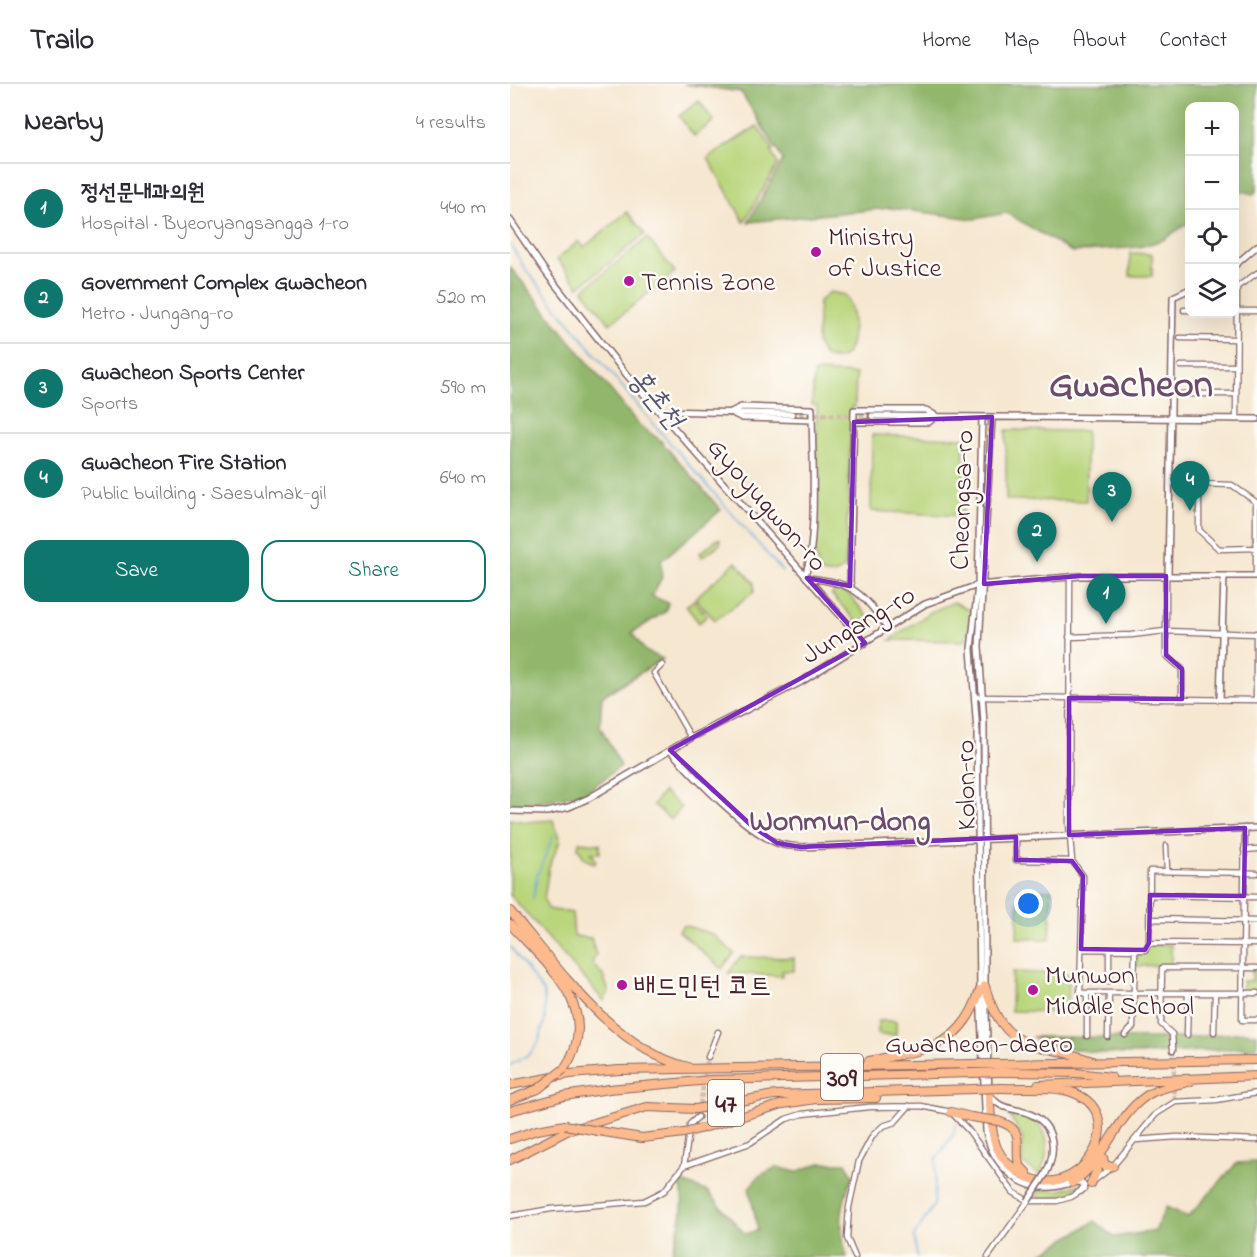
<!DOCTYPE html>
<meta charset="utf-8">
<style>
body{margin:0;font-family:"Indie Flower","Poor Story",sans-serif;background:#f7f7f7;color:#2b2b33}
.controls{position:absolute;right:18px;top:18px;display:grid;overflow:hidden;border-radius:12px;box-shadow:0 6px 24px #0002}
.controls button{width:54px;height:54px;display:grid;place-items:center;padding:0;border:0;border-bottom:2px solid #e1e1e2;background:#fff;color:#2b2b33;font:30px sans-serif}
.you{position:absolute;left:519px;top:820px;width:21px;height:21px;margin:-15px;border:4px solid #fff;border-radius:50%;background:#1a73e8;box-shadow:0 0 0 9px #1a73e833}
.badge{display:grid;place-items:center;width:39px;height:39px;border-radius:50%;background:#0f766e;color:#fff;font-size:20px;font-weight:700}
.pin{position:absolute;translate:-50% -50px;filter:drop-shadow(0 2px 3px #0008)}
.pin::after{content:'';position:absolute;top:32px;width:21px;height:18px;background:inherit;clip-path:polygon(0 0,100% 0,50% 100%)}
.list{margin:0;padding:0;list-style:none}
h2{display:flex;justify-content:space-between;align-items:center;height:78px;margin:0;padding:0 24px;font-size:26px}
h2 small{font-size:20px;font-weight:400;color:#7c7c81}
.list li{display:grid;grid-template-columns:39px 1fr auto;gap:18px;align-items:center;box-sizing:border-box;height:90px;padding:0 24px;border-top:2px solid #e1e1e2}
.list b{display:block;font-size:22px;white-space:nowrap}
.list p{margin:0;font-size:20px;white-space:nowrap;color:#7c7c81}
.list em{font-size:20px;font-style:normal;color:#7c7c81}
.actions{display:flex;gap:12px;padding:18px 24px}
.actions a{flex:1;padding:14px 0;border:2px solid #0f766e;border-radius:18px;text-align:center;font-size:21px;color:#0f766e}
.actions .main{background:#0f766e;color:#fff}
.icon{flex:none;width:33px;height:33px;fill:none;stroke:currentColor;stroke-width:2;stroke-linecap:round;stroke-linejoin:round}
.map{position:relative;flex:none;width:747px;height:1173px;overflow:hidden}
header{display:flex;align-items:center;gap:36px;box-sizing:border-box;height:84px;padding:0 30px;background:#fff;border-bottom:2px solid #e1e1e2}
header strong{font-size:28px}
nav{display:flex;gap:33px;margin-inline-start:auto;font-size:21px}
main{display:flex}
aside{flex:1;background:#fff}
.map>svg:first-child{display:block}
</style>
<header>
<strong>Trailo</strong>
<nav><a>Home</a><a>Map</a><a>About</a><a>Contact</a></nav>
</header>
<main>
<aside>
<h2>Nearby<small>4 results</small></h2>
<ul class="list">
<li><span class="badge">1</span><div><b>정선문내과의원</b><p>Hospital · Byeoryangsangga 1-ro</p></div><em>440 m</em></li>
<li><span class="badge">2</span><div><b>Government Complex Gwacheon</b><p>Metro · Jungang-ro</p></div><em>520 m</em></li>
<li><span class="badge">3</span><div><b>Gwacheon Sports Center</b><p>Sports</p></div><em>590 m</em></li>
<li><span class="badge">4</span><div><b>Gwacheon Fire Station</b><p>Public building · Saesulmak-gil</p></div><em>640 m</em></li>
</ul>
<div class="actions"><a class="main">Save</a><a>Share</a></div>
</aside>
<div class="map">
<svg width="747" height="1173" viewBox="0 0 747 1173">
<rect width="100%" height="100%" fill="#fdfcf7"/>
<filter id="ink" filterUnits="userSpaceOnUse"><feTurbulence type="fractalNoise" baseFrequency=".0167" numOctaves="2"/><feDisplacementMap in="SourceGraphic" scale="12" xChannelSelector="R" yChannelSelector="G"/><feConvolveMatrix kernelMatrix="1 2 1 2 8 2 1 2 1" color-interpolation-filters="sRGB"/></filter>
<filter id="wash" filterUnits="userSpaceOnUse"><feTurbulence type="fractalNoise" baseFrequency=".008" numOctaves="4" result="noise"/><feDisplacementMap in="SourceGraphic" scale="24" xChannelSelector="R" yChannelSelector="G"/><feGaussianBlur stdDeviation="1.35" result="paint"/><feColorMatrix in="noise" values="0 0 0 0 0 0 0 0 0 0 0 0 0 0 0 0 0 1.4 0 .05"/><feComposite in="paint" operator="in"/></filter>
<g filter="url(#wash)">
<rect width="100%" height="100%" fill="#f6e7d0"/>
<path fill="#b9d67d" stroke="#827a54" stroke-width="1.5" d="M189 17 204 37 184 52 169 32Z
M247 42 263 65 261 68 268 80 234 138 198 74Z
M117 128 135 150 69 203 47 175 69 157 74 163Z
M137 154 165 188 100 240 73 206Z
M620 169 642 170V192H620Z
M320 208 335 211C347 225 350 292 313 271L307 259 309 217Z
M304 288 346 290 345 323H341L336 481C330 490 317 494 309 486L305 468 307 322 302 321Z
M496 346 576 347V417L496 416Z
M362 351 454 354 453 432 361 427Z
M207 455H210V460L192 473 190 469Z
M226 478 244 499V508L205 536 185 514Z
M324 506 337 508 358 533 349 540 322 511Z
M184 516 197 532 189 539 176 522Z
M444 518 461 527 456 557 380 556 421 528Z
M153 708 171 723 161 736 143 721Z
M0 735 15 738 43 736 50 757 39 783 34 815 38 825 62 829 64 852 81 854 86 871 82 879 93 892 99 908 94 917 0 811Z
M69 758 90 760V769H81L86 776 85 780 75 775 68 764Z
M509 805 542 806 540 855 507 854Z
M173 841 202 850 224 869 212 885 169 847Z
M640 860 661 861V881L626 882 627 870 634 868Z
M230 873 284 874V887H272V892L218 889Z
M742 885H747V907H733V897H742Z
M502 888 559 890 558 928 501 927Z
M368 937H386V951H368Z
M499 1030C538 1032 545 1060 529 1091L512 1079V1053Z
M571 1100C565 1112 544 1114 531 1116L527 1111 528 1107 551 1106Z"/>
<path fill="#92b76c" stroke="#6e6b4c" stroke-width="1.5" d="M174 0H747V107L743 110 725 105 724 22H680L679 138 653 156 629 163 562 168 497 129 464 135 380 124 238 138 273 76 231 8Z
M0 183 129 341 150 356 211 426 151 477 152 493 142 512 158 519 156 527 122 549 135 567 153 575 92 612 90 642 111 682 75 709 15 720 0 718Z
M734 948 747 950V963C675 967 591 981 522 953L674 954Z
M747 1078V1173H526L585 1137 604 1153 645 1147 656 1123 678 1133 727 1079Z
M310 1079H336L343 1091C330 1122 328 1141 337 1173H160C168 1148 177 1123 170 1097L198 1108 235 1150 248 1146 239 1104 249 1092 267 1083 286 1088Z"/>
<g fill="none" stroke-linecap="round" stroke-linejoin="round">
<path stroke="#67a8db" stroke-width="1.5" d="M0 160 16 186 134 329 272 487
M23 815 27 792 43 752
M0 862 34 909 35 935 29 957 20 970 0 981
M407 1173 404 1152 424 1121 426 1075 443 1051 446 1040"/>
</g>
</g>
<g filter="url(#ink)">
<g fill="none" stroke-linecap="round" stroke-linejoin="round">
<path stroke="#d4bfaf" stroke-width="4.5" stroke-dasharray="4.5 2" stroke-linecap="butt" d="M663 966 665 1018
M188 1033 198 973"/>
<path stroke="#d4bfaf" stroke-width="5" stroke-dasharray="5 2.5" stroke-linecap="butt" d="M282 330 362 332"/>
<defs>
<path id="minor" d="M674 226H680
M724 227H747
M670 254 726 255
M671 282H726
M671 310H725
M726 335 727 203 747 189
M661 399 722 401 746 418V492
M689 399V446L709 465 746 464
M656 492V571L672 585V615
M560 493 559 740 562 777 573 792 570 909H747
M746 549V616
M559 553 621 551 655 547 747 550
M152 581 144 589 181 654
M465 613 747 616
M735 744 732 936H747
M506 753V776L562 777
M656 762 657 787
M734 766 747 765
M640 811 747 813
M640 835 747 837
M639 859 640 787 747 789
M571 865 635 866 639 859 747 860
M599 866V897
M704 948 705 909
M615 951 623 943 625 866
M677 951 678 909
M577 952V909
M598 953 599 909
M663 966 662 950 651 940 652 884H747
M198 973 208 948
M625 1056 667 1053 747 1056
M174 1082 180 1040 188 1033
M585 1096 603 1082 646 1030 665 1018 706 1016 747 1009
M0 1132 41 1125 134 1117 154 1107 174 1082 240 1059 276 1035 292 1030 359 1023 411 1022 441 1028 459 1047 503 1108 518 1117H547L561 1113 574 1105
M345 1173 337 1154 339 1123 349 1077 363 1051 373 1042 385 1038 399 1022
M478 1173 518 1117"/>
<path id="tertiary" d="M0 136 37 190 116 290 355 559
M724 182 747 162
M151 327 282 330
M219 329 231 323 302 325C302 363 308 461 295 491
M224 330 232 334 302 336
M362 332 747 335
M472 333 468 501 461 565 467 648 470 906 476 1047C482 1079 507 1106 542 1103 552 1102 561 1098 571 1098L574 1102 571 1107
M482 333 469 562 474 640 475 902 479 1009C489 1027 503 1023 520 1030 546 1041 547 1069 535 1091
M658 492 663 213 680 205
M297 494C343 499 350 506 377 543
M341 502 340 498 344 326H416L426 332 419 338H344
M710 615 714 492
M160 666C183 692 236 747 267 759 274 762 283 762 291 763L747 744
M0 727 37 728 59 723 79 714 181 654 291 598 415 520 468 501 570 492H747"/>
<path id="trunk" d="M0 827C48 883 103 965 178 983
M0 840C37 881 95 926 54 985
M475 902C495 973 528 956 582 977
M359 977C413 965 451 967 470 906
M489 980 747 976
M490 988 567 989 601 993
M201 996 463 989
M0 1001 60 990 109 986 462 980
M528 1001 747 992
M479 1009C481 1027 480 1047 487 1064 492 1075 501 1084 512 1090 568 1124 624 1033 564 1009 543 1001 513 1005 491 1004
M0 1016 28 1005
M0 1027 54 1012 99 1005
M441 1028 461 1033
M488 1037C517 1046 504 1060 509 1081L517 1089
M193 1044 273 1020 306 1015 366 1014
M88 1047 132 1054 174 1049
M0 1055 27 1046 55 1041
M593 1074 595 1082H603
M0 1076 57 1047 137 1023 186 1025 264 1011 464 1005
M562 1099C597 1077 606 1028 641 1009 653 1003 668 1001 681 997
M581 1100 591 1076"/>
</defs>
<use href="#minor" stroke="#866565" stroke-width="7"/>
<use href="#tertiary" stroke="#866565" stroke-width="8"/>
<use href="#trunk" stroke="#866565" stroke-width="10"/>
<use href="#minor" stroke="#fff" stroke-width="4.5"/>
<use href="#tertiary" stroke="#fff" stroke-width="5"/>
<use href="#trunk" stroke="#fcba8d" stroke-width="8"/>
<defs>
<path id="tertiary-bridge" d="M518 1117 535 1091"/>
<path id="trunk-bridge" d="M462 980H489
M463 989 490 988
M28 1005 54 985
M99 1005 201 996
M464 1005 491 1004
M461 1033 488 1037
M55 1041 88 1047
M174 1049 193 1044"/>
</defs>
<use href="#tertiary-bridge" stroke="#866565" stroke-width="8" stroke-linecap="butt"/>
<use href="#trunk-bridge" stroke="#866565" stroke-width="10" stroke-linecap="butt"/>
<use href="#tertiary-bridge" stroke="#fff" stroke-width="5"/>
<use href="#trunk-bridge" stroke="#fcba8d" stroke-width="8"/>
</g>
</g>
<path fill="none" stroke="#7b2cbf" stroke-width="4.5" stroke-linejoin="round" d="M482 333 474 500 570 492H656V571L672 585V615L559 614V751L735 744 734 812 640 811 639 859 635 866 571 865 573 792 562 777 506 776V753L291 763 267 759 242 742 160 666 355 559 297 494 340 502 344 338Z"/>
<g fill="#b5179e" stroke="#fdfcf7" stroke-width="2">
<circle cx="306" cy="168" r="6"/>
<circle cx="119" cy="197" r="6"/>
<circle cx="112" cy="901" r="6"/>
<circle cx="523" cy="906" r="6"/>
</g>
<g text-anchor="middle" stroke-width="5" stroke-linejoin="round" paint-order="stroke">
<g fill="#fdfcf7" stroke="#806168" stroke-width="1.5">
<rect x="311" y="970" width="42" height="46" rx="4.5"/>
<rect x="198" y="996" width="36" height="46" rx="4.5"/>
</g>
<g font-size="26" font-weight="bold" fill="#4a1f2b">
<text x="332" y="1002">309</text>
<text x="216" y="1028">47</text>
</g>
<g font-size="27" fill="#4a1f2b" stroke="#fdfcf7" text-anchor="start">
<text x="318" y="161">Ministry<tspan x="318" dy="31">of Justice</tspan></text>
<text x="131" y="206">Tennis Zone</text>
<text x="535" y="899">Munwon<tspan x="535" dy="31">Middle School</tspan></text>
<text x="124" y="910">배드민턴 코트</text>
</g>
<g font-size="27" fill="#4a1f2b" stroke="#fdfcf7">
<text transform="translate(451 416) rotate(-88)" y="9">Cheongsa-ro</text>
<text transform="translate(258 420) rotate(49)" y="9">Gyoyugwon-ro</text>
<text transform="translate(348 540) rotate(-31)" y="9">Jungang-ro</text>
<text transform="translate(455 701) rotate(-91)" y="9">Kolon-ro</text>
<text x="469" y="968">Gwacheon-daero</text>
</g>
<g font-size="28" font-style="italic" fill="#565671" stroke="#fdfcf7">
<text transform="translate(147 314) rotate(50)" y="10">홍촌천</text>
</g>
<g font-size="30" font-weight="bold" fill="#6c4c6b" stroke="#fdfcf7">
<text x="330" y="746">Wonmun-dong</text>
</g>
<g font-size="39" font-weight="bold" fill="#6c4c6b" stroke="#fdfcf7">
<text x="621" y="312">Gwacheon</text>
</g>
</g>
</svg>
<div class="controls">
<button>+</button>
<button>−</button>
<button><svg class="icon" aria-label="locate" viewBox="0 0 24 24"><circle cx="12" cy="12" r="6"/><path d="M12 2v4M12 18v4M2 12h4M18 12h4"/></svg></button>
<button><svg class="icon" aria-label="layers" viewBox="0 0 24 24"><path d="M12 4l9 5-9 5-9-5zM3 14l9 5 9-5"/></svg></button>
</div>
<div class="you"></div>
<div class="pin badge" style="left:596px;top:540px">1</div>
<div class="pin badge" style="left:527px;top:478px">2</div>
<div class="pin badge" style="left:602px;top:438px">3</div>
<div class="pin badge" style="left:680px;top:427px">4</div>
</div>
</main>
